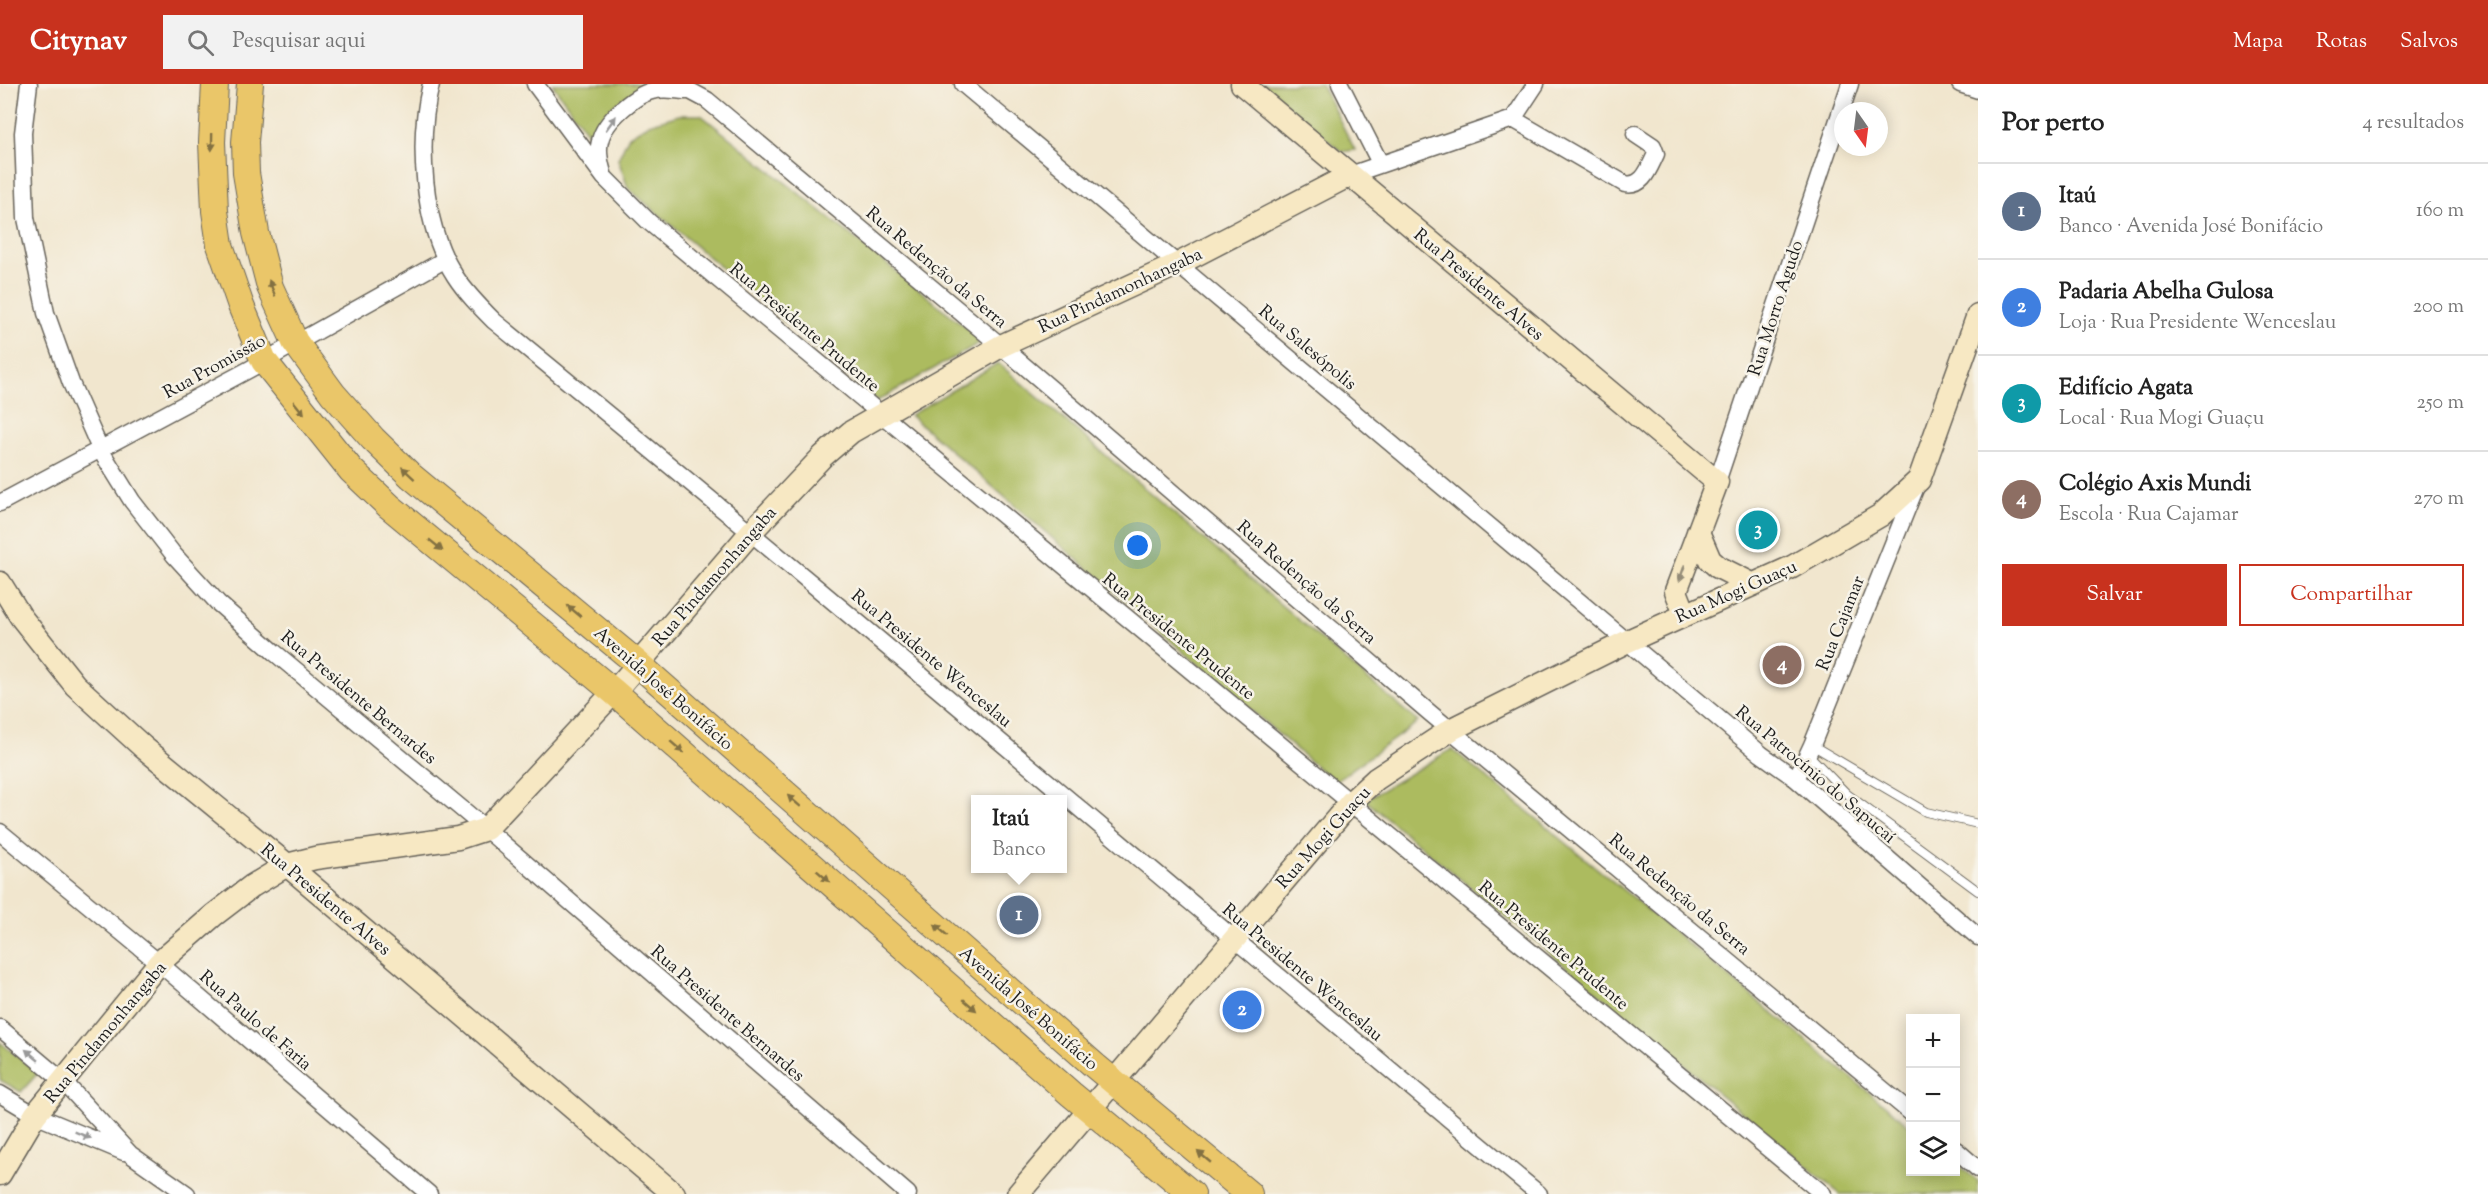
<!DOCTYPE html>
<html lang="pt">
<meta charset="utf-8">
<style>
body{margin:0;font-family:"Sorts Mill Goudy",serif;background:#f2f2f2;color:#222}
.controls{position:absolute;right:18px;bottom:18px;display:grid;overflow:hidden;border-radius:0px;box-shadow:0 3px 15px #0003}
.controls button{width:54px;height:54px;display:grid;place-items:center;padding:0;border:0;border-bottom:2px solid #e0e0e0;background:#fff;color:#222;font:30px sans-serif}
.compass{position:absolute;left:1834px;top:18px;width:54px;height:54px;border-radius:50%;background:#fff;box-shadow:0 3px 15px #0003;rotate:166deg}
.you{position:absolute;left:1138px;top:462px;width:21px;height:21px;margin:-15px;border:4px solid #fff;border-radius:50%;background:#1a73e8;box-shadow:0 0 0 9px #1a73e833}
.badge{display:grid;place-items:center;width:39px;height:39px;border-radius:50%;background:#c8321e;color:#fff;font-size:20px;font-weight:700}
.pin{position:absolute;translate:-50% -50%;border:3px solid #fff;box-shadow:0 2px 6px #0006}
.popup{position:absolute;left:971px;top:711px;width:96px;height:78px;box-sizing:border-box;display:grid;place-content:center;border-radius:0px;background:#fff;filter:drop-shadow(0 2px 4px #0005);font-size:20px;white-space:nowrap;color:#767676}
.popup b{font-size:22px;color:#222}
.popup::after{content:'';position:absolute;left:50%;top:100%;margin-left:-12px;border:12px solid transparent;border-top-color:#fff}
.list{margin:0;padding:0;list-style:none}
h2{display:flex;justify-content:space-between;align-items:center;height:78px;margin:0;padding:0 24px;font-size:26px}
h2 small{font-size:20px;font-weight:400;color:#767676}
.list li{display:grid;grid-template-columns:39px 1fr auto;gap:18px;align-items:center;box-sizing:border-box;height:96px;padding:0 24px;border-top:2px solid #e0e0e0}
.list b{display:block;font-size:22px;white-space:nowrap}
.list p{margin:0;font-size:20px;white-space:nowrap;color:#767676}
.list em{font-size:20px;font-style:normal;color:#767676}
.actions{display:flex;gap:12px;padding:18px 24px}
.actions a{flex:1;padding:14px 0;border:2px solid #c8321e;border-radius:0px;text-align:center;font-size:21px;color:#c8321e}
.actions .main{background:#c8321e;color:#fff}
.icon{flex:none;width:33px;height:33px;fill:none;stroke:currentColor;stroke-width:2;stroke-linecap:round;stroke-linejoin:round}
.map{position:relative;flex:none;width:1978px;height:1110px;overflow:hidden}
header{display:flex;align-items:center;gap:36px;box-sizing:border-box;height:84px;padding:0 30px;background:#c8321e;color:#fff}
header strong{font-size:28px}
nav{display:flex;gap:33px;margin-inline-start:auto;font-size:21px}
.search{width:420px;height:54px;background:#f2f2f2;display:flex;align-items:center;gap:15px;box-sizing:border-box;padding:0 21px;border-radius:0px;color:#767676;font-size:22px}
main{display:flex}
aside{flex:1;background:#fff}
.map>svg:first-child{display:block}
</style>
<header>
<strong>Citynav</strong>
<div class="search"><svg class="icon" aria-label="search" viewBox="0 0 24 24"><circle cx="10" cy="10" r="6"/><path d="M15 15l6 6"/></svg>Pesquisar aqui</div>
<nav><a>Mapa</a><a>Rotas</a><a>Salvos</a></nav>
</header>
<main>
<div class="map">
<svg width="1978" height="1110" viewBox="0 0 1978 1110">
<rect width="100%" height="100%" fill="#f7f3e8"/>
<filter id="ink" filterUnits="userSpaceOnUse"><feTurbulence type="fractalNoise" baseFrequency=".0167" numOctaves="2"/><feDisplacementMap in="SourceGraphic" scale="12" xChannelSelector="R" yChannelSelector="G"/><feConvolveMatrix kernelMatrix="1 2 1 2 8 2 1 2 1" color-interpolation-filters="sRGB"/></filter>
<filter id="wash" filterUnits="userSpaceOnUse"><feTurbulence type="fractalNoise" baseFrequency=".008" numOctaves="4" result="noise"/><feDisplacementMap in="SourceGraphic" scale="24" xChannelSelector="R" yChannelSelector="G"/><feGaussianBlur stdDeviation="1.35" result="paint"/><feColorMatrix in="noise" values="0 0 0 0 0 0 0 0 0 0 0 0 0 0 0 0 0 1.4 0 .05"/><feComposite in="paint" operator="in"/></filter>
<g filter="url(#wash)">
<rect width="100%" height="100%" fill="#f1e6ce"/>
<path fill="#acbb5e" stroke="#646c3d" stroke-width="1.5" d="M552 0H643L645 1 612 22 590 52Z
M1261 0H1321L1355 66 1342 68Z
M679 31H701L983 257 877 317 628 104 618 75 629 52 649 40Z
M998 279 1418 638 1334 698 910 331Z
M1452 665 1910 1042V1088H1956V1079L1978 1097V1110H1840L1365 716Z
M0 958 38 989 21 1008 0 996Z"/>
</g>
<g filter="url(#ink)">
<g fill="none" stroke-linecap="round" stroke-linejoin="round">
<defs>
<path id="lane" d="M1812 661 1926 728 1978 740
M1808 670 1847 710 1978 807"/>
<path id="street" d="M29 0 23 49 26 134 46 229 71 299 101 367 132 417 174 471 218 519 274 568 486 745 908 1110
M431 0C417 57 422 141 455 192 466 209 480 223 494 237 846 524 1190 820 1539 1110
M535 0 604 93 649 138 1823 1110
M677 0 707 16 1001 262 1430 629 1910 1028
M963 0 1761 670 1796 695 1978 853
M1340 0 1380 79
M1536 0 1513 35 1625 100C1643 104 1649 84 1656 70L1653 62 1635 50
M1960 0 1978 6
M603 89C600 79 597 68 600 57 604 37 637 8 657 6 667 4 679 7 689 7
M1350 91 1513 35
M1717 398 1850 0
M0 419 250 285 446 175
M1796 695 1812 661 1917 400
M0 748 159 879 429 1110
M0 944 64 998 130 1070 187 1110
M0 1010 35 1031 124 1068
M1956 1066 1978 1085"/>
<path id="secondary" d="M1242 0 1717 398 1676 507 1685 530
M1698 448 1710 476 1718 483 1752 500
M0 499 21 533 75 601 143 663 287 781 674 1110
M0 1090 35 1031 159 879 214 831 252 802 287 781 315 774 458 754 486 745 614 608 752 447 823 372 851 348 1001 262 1178 180 1350 91
M1018 1110 1351 718 1376 695 1452 645 1628 557 1792 483 1881 431 1919 396 1978 231"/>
<path id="primary" d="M215 0 212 58 215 127 220 161 241 222 264 277 351 386 389 422 614 608 1071 1010 1192 1110
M250 0 245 58 246 89 256 149 270 203 295 258 333 310 373 355 411 392 637 579 1095 982 1249 1110"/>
</defs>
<use href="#lane" stroke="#67635a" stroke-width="10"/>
<use href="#street" stroke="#67635a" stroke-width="19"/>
<use href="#secondary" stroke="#67635a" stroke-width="25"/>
<use href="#primary" stroke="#67635a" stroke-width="28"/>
<use href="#lane" stroke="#fff" stroke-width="8"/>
<use href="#street" stroke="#fff" stroke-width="16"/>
<use href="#secondary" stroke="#f7e8c3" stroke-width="22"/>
<use href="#primary" stroke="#eac669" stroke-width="26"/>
</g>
<defs><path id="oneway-solid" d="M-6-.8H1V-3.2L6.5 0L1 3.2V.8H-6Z" transform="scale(1.5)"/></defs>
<g fill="#999">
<use href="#oneway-solid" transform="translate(611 39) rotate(-54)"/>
<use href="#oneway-solid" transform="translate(32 971) rotate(-140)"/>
<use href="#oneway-solid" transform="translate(83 1051) rotate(22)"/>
</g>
<g fill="#837142">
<use href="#oneway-solid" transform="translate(212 58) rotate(91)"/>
<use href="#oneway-solid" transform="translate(272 204) rotate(-111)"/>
<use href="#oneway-solid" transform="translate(299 324) rotate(51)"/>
<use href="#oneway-solid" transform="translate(408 389) rotate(-137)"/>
<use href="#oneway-solid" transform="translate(436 461) rotate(39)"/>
<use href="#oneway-solid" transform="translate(574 527) rotate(-140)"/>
<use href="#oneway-solid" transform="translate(677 663) rotate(41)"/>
<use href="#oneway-solid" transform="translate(794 717) rotate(-139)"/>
<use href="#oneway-solid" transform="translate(823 792) rotate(41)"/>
<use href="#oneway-solid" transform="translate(941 846) rotate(-139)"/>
<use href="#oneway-solid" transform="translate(970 921) rotate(41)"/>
<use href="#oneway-solid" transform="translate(1204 1073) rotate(-140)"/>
</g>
<use fill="#948c78" href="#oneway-solid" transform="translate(1682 489) rotate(109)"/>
</g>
<g text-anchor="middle" stroke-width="5" stroke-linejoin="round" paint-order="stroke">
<g font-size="18" fill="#1c1c1c" stroke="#f7f3e8">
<text transform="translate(937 183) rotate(40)" y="6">Rua Redenção da Serra</text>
<text transform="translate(1479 200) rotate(40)" y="6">Rua Presidente Alves</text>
<text transform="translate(1120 206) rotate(-25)" y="6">Rua Pindamonhangaba</text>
<text transform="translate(1775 224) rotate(-72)" y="6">Rua Morro Agudo</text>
<text transform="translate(805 243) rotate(40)" y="6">Rua Presidente Prudente</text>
<text transform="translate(1308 263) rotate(40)" y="6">Rua Salesópolis</text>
<text transform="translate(214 282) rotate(-29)" y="6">Rua Promissão</text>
<text transform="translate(714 492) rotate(-49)" y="6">Rua Pindamonhangaba</text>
<text transform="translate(1307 498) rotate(41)" y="6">Rua Redenção da Serra</text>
<text transform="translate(1736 507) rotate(-24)" y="6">Rua Mogi Guaçu</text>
<text transform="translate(1840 539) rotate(-68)" y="6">Rua Cajamar</text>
<text transform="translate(1179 552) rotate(39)" y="6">Rua Presidente Prudente</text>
<text transform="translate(932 574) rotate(40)" y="6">Rua Presidente Wenceslau</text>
<text transform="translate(664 604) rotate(41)" y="6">Avenida José Bonifácio</text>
<text transform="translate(359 613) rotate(40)" y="6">Rua Presidente Bernardes</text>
<text transform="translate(1816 690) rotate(40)" y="6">Rua Patrocínio do Sapucaí</text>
<text transform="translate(1323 753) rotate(-48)" y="6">Rua Mogi Guaçu</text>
<text transform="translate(1680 810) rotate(40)" y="6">Rua Redenção da Serra</text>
<text transform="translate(326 815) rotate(40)" y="6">Rua Presidente Alves</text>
<text transform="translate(1554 861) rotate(40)" y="6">Rua Presidente Prudente</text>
<text transform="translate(1303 888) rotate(40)" y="6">Rua Presidente Wenceslau</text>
<text transform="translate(1029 924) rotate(41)" y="6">Avenida José Bonifácio</text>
<text transform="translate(728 929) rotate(41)" y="6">Rua Presidente Bernardes</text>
<text transform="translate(256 936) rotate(41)" y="6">Rua Paulo de Faria</text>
<text transform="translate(105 948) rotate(-50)" y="6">Rua Pindamonhangaba</text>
</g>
</g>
</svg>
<div class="controls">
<button>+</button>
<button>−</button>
<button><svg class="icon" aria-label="layers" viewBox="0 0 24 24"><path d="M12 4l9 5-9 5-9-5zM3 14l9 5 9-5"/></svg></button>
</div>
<svg class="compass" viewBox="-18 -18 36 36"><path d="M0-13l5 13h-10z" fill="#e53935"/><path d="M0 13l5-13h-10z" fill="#767676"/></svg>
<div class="you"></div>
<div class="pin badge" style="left:1019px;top:831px;background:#5c6f8a">1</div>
<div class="popup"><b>Itaú</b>Banco</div>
<div class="pin badge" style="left:1242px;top:926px;background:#3f7fe0">2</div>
<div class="pin badge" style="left:1758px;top:446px;background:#0f9aa8">3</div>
<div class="pin badge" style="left:1782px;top:581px;background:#8d6e63">4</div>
</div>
<aside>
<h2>Por perto<small>4 resultados</small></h2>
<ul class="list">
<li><span class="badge" style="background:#5c6f8a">1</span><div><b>Itaú</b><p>Banco · Avenida José Bonifácio</p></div><em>160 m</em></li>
<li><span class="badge" style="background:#3f7fe0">2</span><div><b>Padaria Abelha Gulosa</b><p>Loja · Rua Presidente Wenceslau</p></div><em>200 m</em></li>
<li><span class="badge" style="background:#0f9aa8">3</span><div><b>Edifício Agata</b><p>Local · Rua Mogi Guaçu</p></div><em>250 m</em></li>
<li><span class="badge" style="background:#8d6e63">4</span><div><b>Colégio Axis Mundi</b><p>Escola · Rua Cajamar</p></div><em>270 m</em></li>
</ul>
<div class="actions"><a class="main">Salvar</a><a>Compartilhar</a></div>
</aside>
</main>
